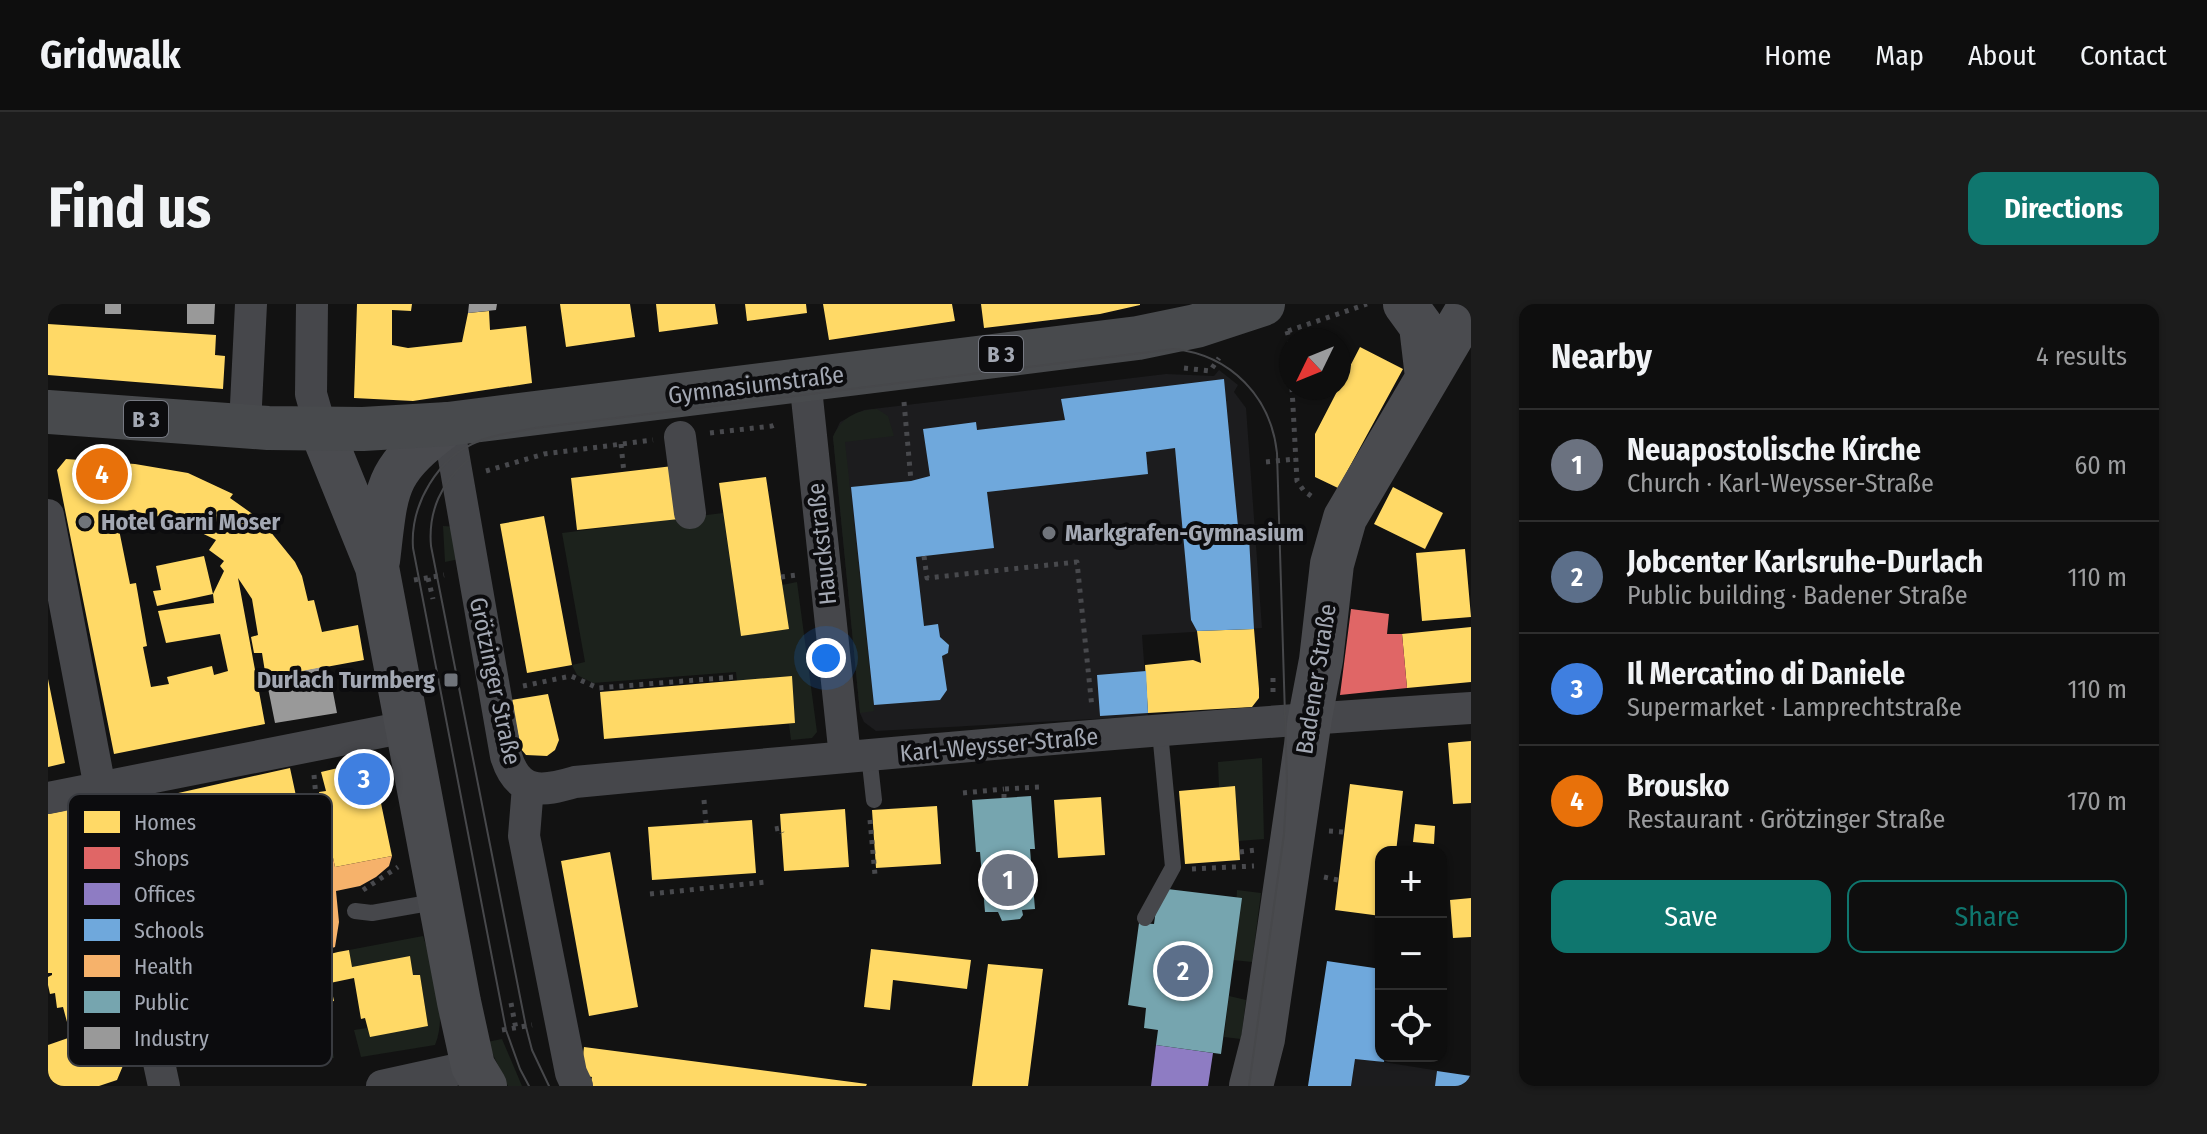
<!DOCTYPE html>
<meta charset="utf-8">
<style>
body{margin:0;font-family:"Fira Sans Condensed",sans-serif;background:#1c1c1c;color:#f1f3f6}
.controls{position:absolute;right:24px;bottom:24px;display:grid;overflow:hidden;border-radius:16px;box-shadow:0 2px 6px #0004}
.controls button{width:72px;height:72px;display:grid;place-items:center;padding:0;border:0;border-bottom:2px solid #2e2e2e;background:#0e0e0e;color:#f1f3f6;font:40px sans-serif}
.compass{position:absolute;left:1231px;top:24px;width:72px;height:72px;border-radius:50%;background:#0e0e0e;box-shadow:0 2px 6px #0004;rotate:227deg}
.you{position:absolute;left:778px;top:354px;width:28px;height:28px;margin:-20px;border:6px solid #fff;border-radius:50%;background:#1a73e8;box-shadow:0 0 0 12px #1a73e833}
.badge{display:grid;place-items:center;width:52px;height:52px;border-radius:50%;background:#0f766e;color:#fff;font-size:26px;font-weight:700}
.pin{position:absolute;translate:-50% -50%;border:4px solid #fff;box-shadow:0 2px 8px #0006}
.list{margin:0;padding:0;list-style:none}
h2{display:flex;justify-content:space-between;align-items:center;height:104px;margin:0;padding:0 32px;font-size:34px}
h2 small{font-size:26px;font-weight:400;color:#9b9c9e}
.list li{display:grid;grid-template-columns:52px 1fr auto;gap:24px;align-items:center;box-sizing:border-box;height:112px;padding:0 32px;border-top:2px solid #2e2e2e}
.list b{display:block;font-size:30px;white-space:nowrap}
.list p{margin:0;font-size:26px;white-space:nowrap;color:#9b9c9e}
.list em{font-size:26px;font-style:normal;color:#9b9c9e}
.actions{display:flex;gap:16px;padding:24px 32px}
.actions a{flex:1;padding:18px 0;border:2px solid #0f766e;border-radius:16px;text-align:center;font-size:28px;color:#0f766e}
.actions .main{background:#0f766e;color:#fff}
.icon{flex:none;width:44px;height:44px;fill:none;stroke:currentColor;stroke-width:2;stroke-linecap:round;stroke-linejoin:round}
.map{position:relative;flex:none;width:1423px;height:782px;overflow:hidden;border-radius:16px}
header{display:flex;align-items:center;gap:48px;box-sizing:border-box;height:112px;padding:0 40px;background:#0e0e0e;border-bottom:2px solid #2e2e2e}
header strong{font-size:38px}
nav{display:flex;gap:44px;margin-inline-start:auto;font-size:28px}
.intro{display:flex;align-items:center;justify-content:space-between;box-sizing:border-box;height:192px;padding:0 48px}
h1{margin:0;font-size:56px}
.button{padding:20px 36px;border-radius:16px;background:#0f766e;color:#fff;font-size:28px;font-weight:700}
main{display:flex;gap:48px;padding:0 48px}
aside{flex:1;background:#0e0e0e;border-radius:16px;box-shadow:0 2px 6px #0004}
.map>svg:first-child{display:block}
</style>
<header>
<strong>Gridwalk</strong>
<nav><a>Home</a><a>Map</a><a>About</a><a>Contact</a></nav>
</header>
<div class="intro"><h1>Find us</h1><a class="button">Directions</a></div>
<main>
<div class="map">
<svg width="1423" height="782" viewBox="0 0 1423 782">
<rect width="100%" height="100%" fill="#121212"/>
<path fill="#1c1c1e" d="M1171 66 1190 81 1186 88 1198 104 1214 324 1094 331 1100 412 828 427 816 418 812 409 785 133 792 118 816 106 1118 70 1166 72Z
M1266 747 1423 772V782H1260Z"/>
<path fill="#1c221c" d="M829 105 840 112 846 132 797 138 826 407 812 409 785 133C793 114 808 106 829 105Z
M675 209 693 332 740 325 734 281 749 278 769 428 764 434 743 436 741 420 747 419 743 372 689 377 688 368 545 379 529 371 524 361 537 358 514 229Z
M395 222 409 223 416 254 397 258Z
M1214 454 1216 535 1191 537 1187 483 1171 484 1170 458Z
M1189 586 1213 589 1204 658 1185 656Z
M375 632C385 662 400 711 387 741L313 753 306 726 319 724 322 732 380 722 372 671H365L362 652 304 663 301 646Z
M1181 692 1198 696 1193 735 1176 733Z
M262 701 267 719 281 728 286 754 251 755 245 731 246 728H265L259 702Z
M454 735 474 782H460L439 738Z"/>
<path fill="#ffd966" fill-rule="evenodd" d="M309 0H364L363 7 344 6V41L360 44 414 38 420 9 441 7 442 26 478 22 484 79 365 97 306 94Z
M512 0H582L587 33 518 43Z
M608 0H667L670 20 611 28Z
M697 0H758L759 9 699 17Z
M775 0H904L907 17 781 36Z
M933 0H1092V1L1052 10 936 24Z
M0 20 168 31 167 51 177 52 175 85 0 71Z
M1312 43 1355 65 1290 184 1267 173V130Z
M18 155 87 160 140 169 185 190 182 194 213 216 247 258 254 272 260 297 266 296 274 328 310 321 316 356 218 374 214 349H206L203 333 210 331 204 295 190 274 217 420 66 450 9 166ZM67 206 85 207 127 216 168 236 161 246 176 257 172 262 176 267 165 290 166 299 110 307 118 339 172 330 180 367 166 371 164 362 119 373 121 380 103 383 95 343 99 342 88 279 82 280Z
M625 162 631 215 529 226 523 174Z
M718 173 741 325 693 332 671 179Z
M1345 183 1395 209 1377 245 1326 220Z
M496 212 524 361 479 369 452 220Z
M1417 245 1423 313 1374 317 1368 249Z
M156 252 165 290 109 302 105 287 113 286 108 262Z
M1423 323V378L1359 384 1354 330Z
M1206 325 1211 385V394L1204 403 1100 409 1097 361 1145 356 1153 359 1149 327Z
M744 372 747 419 556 435 552 388Z
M0 375 17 459 0 463Z
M500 390 511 436 507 446 499 452 478 451 473 445 463 396Z
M1423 437V499L1405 500 1400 439Z
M324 456 344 552 287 563 271 488 278 487 273 468Z
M242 464 253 515 188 527 190 535 173 538 172 531 140 539 138 534 130 537 137 563 145 561 169 691 207 680 253 673 250 662 283 654 282 650 290 648 301 646 304 663 362 652 365 671H372L380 722 322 733 317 714 313 715 306 674 282 679 286 697 259 702 265 728H246L241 735 230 728 161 740 133 743 128 741 85 552 77 501Z
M1302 480 1355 487 1348 548H1333V612L1287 606Z
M1187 482 1192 556 1137 560 1131 487Z
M1053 493 1057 551 1010 554 1006 496Z
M889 502 893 560 828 564 824 506Z
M19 504 33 514 29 518 51 636 79 752 69 776 51 782H0V741L23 733 15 703 9 704 7 689 2 690 0 681V673L4 671V669H0V510L15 507Z
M797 505 801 563 736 567 732 510Z
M704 516 708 569 604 576 600 523Z
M1367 520 1387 522 1386 540 1365 538Z
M562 548 590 703 541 712 513 557Z
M1423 594V633L1405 634 1402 596Z
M823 645 923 656 919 685 845 676 842 706 816 703Z
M940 660 995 665 980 782H924Z
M536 743 819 780 818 782H542L544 773 533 771Z"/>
<path fill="#e06666" d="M1303 305 1341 310 1339 330H1354L1359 384 1292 391Z"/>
<path fill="#8e7cc3" d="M1108 741 1165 749 1160 782H1103Z"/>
<path fill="#6fa8dc" d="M1176 75 1191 233H1201L1206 325 1149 327 1143 316 1127 144 1098 148 1100 170 939 188 946 244 868 253 876 322 890 320 892 333 901 341 900 349 894 352 899 386 892 396 826 401 803 183 863 177 882 172 875 125 928 118 929 126 1017 116 1013 95Z
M1098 367 1100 409 1052 412 1049 371Z
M1279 657 1333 665V752H1337L1336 758 1307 755 1303 782H1260Z
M1389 767 1423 772V782H1387Z"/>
<path fill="#f6b26b" d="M280 530 287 563 344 552 341 562 328 573 312 582 288 587 291 618 287 643 281 645 283 654 242 663 235 631 219 635 208 581 204 583 199 555 258 543 257 535Z"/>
<path fill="#76a5af" d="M983 492 987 545H982L987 605 974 606 975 611 972 615 954 617 950 608H937L932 548H928L924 496Z
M1111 584 1194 594 1173 750 1108 741 1110 726 1096 724 1098 704 1080 701 1091 619 1106 620Z"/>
<path fill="#999" d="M57 0H73V10H57Z
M139 0H167L166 20H139Z
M421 0H449L448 6 420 9Z
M280 362 289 409 227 419 218 374Z"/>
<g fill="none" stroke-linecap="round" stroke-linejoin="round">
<path stroke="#48494d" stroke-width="5" stroke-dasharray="4 6" stroke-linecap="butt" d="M1239 27 1243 42
M1240 27 1319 0
M1136 64 1162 67 1171 54
M1244 84 1249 177 1256 187 1266 194
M856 98 863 177
M662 129 724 122 731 119
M573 140 576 169
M1218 158 1248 155
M438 167 496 150 605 136
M876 252 879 274 1029 258 1044 404
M733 273 748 271
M380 274 385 295
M366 276 396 271
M1225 374V389
M475 382 523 372 550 384 686 373
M266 471 268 493
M915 489 956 485
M956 494V485L991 483
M656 496 658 519
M822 516 827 571
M727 525 732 524 734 529
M1281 527 1296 528
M1192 548 1208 546
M1144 565 1206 562
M1276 573 1290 576
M315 586 350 563
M602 590 718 578
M463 699 468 725
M454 726 484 721"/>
<path stroke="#46474b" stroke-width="16" d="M821 451 826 496
M307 607 324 609 392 597
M1097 614 1125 563 1112 428"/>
<path stroke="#46474b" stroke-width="32" d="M264 0 263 90 273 125
M757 75 797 453
M400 120 458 452C470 491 494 488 527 478 825 450 1124 423 1423 404
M197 121 203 0
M632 133 642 209
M0 211 52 484 116 782
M480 482 476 532 523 769 529 782
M0 494 358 423
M334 782 425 762"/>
<path stroke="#4a4b4f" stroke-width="44" d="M1357 0 1373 22 1379 73
M273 125 329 263 411 698 425 762 437 782
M330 257C339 181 336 167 400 120
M1203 782 1215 735 1262 414 1273 356 1284 260 1297 214 1423 0"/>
<path stroke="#484a4d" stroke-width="44" d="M0 108 220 124 315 125 400 120 1090 34 1148 22 1215 0"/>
<path stroke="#47484b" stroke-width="2" d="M420 156C393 178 380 208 383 242L478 723 484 746 501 782
M481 782 472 765 458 726 365 244C362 200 390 153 431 137 449 130 469 128 487 124L1126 45C1183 51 1223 93 1229 149L1239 477 1236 530 1201 782"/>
</g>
<g fill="#70747b" stroke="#0c0c0e" stroke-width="3">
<circle cx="37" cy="218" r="8"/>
<circle cx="1001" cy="229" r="8"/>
<rect x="395" y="368" width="16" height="16" rx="4"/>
</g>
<g text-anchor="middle" stroke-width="8" stroke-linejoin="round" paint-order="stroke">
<g fill="#0c0c0e" stroke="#767982" stroke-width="2">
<rect x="931" y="32" width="44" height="36" rx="6"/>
<rect x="76" y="97" width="44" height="36" rx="6"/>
</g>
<g font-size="22" font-weight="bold" fill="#a3a8b3">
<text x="953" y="58">B 3</text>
<text x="98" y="123">B 3</text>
</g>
<g font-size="24" fill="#a3a8b3" stroke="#0c0c0e">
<text transform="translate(708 81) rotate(-7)" y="8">Gymnasiumstraße</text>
<text transform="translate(774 240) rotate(-96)" y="8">Hauckstraße</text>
<text transform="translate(1268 375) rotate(-81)" y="8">Badener Straße</text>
<text transform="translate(447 377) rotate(78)" y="8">Grötzinger Straße</text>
<text transform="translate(951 441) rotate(-5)" y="8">Karl-Weysser-Straße</text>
</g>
<g font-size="24" font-weight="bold" fill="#a3a8b3" stroke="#0c0c0e" text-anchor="start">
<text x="53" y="226">Hotel Garni Moser</text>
<text x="1017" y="237">Markgrafen-Gymnasium</text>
<text x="387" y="384" text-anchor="end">Durlach Turmberg</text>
</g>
</g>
<rect x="20" y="490" width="264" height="272" rx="12" fill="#0c0c0e" stroke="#393b40" stroke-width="2"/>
<rect x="36" y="507" width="36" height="22" fill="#ffd966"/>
<rect x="36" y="543" width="36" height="22" fill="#e06666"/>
<rect x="36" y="579" width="36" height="22" fill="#8e7cc3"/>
<rect x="36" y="615" width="36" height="22" fill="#6fa8dc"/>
<rect x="36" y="651" width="36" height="22" fill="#f6b26b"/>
<rect x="36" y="687" width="36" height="22" fill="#76a5af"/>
<rect x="36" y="723" width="36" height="22" fill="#999"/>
<g font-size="22" fill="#a3a8b3">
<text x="86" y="526">Homes</text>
<text x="86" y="562">Shops</text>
<text x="86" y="598">Offices</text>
<text x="86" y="634">Schools</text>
<text x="86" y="670">Health</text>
<text x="86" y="706">Public</text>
<text x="86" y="742">Industry</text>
</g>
</svg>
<div class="controls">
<button>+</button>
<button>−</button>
<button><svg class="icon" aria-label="locate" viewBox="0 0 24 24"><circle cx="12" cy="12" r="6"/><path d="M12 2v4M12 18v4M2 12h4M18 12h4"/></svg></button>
</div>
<svg class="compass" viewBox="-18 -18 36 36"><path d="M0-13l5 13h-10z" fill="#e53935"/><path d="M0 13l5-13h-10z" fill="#9b9c9e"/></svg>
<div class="you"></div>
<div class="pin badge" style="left:960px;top:576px;background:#6b7280">1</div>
<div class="pin badge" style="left:1135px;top:667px;background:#5c6f8a">2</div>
<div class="pin badge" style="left:316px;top:475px;background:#3f7fe0">3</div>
<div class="pin badge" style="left:54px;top:170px;background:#e8710a">4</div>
</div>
<aside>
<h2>Nearby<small>4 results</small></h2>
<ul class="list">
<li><span class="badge" style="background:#6b7280">1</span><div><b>Neuapostolische Kirche</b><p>Church · Karl-Weysser-Straße</p></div><em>60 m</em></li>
<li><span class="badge" style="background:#5c6f8a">2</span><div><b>Jobcenter Karlsruhe-Durlach</b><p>Public building · Badener Straße</p></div><em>110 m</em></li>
<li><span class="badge" style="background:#3f7fe0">3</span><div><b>Il Mercatino di Daniele</b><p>Supermarket · Lamprechtstraße</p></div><em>110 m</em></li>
<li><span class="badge" style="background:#e8710a">4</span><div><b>Brousko</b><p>Restaurant · Grötzinger Straße</p></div><em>170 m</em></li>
</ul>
<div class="actions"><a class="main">Save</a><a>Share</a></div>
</aside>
</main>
